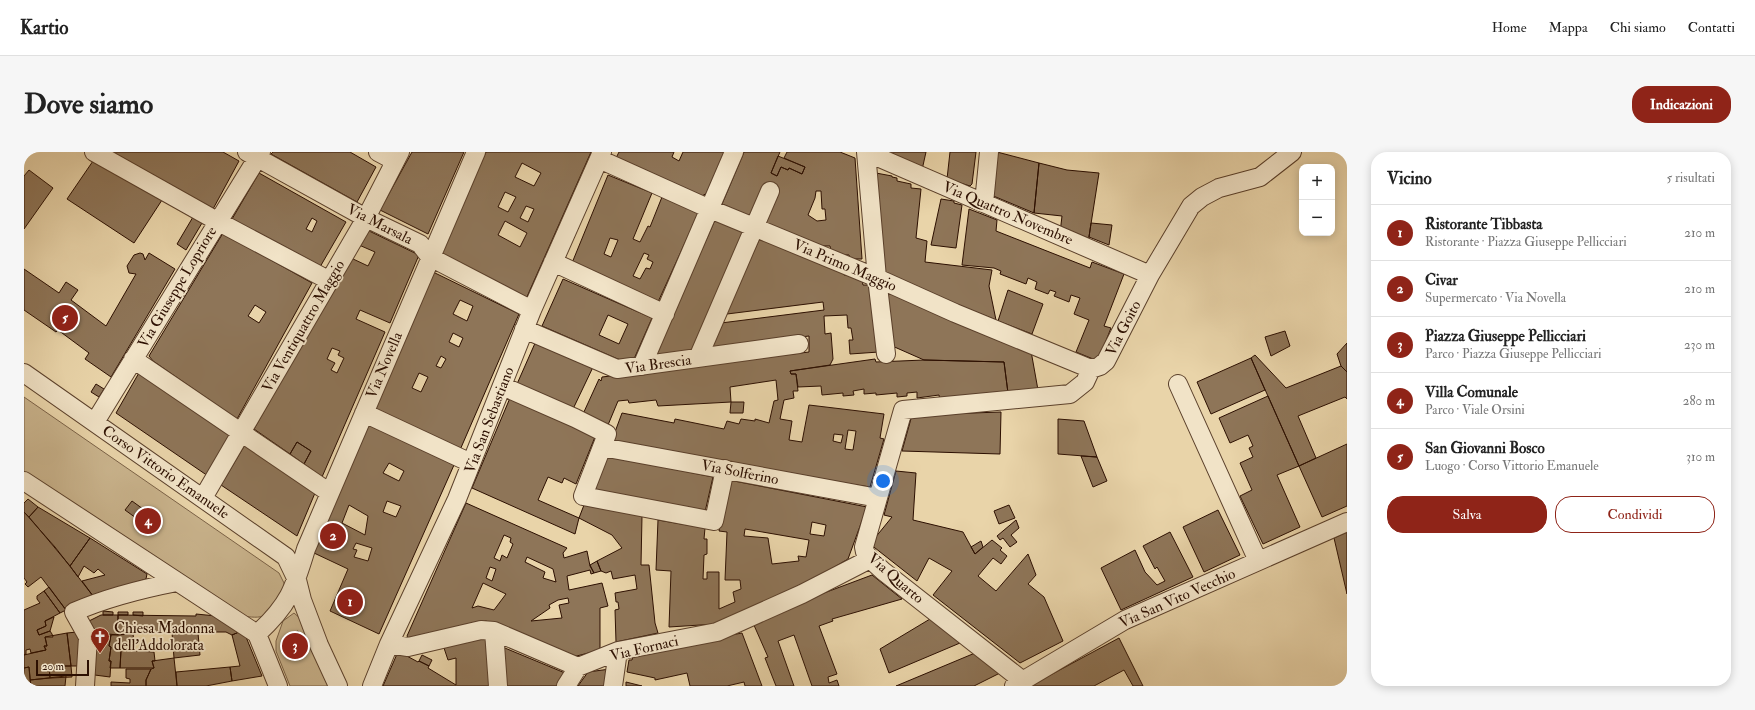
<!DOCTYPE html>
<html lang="it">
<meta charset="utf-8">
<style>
body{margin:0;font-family:"IM FELL Double Pica",serif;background:#f6f6f6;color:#222}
.controls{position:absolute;right:12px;top:12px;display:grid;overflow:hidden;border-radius:8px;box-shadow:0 2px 10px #0003}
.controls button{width:36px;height:36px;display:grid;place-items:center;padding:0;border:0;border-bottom:1px solid #e0e0e0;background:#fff;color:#222;font:20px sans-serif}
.scale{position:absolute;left:12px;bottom:10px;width:53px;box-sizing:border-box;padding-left:4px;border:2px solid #2c0f01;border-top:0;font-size:11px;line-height:14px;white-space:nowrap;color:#2c0f01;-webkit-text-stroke:3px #f1e3c7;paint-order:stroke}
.you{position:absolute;left:859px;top:329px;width:14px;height:14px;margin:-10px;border:3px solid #fff;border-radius:50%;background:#1a73e8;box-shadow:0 0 0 6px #1a73e833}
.badge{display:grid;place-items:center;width:26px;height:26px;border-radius:50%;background:#8f2418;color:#fff;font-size:13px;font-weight:700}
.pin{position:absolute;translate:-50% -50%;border:2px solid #fff;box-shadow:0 1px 4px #0006}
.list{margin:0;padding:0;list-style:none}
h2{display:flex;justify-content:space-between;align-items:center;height:52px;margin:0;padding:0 16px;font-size:17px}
h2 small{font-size:13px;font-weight:400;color:#767676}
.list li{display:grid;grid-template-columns:26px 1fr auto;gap:12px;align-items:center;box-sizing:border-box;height:56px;padding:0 16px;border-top:1px solid #e0e0e0}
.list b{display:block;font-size:15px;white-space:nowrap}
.list p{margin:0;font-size:13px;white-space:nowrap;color:#767676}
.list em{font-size:13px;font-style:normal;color:#767676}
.actions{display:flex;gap:8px;padding:12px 16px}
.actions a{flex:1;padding:9px 0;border:1px solid #8f2418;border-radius:16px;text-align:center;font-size:14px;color:#8f2418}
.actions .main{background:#8f2418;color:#fff}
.map{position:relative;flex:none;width:1323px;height:534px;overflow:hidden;border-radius:16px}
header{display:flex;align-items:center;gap:24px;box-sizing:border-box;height:56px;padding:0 20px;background:#fff;border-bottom:1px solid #e0e0e0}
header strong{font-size:19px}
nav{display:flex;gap:22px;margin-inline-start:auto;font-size:14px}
.intro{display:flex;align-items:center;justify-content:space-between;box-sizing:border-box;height:96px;padding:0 24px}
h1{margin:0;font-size:28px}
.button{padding:10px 18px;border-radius:16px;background:#8f2418;color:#fff;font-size:14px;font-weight:700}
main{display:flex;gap:24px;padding:0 24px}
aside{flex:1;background:#fff;border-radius:16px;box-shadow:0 2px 10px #0003}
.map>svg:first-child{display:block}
</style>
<header>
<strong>Kartio</strong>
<nav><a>Home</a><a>Mappa</a><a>Chi siamo</a><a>Contatti</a></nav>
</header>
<div class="intro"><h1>Dove siamo</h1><a class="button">Indicazioni</a></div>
<main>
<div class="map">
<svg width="1323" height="534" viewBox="0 0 1323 534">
<rect width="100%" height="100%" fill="#e9d4a9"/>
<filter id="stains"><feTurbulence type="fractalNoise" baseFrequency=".005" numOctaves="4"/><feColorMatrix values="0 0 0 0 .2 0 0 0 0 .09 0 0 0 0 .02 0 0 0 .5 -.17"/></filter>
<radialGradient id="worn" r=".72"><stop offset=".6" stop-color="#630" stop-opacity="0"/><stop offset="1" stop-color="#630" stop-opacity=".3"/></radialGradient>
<path fill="#c9b38c" stroke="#7a6146" d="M0 245 255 421 260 431V445C244 462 244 468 219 464L0 325Z
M270 461 278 468 307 534H266L252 499V489L259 469Z"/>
<path fill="#8e7558" stroke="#2c0f01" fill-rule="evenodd" d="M85 0H199L215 9 189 57Z
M249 0H326L352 15 333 50 247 2Z
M388 0H440L404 82 356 58Z
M462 0H567L502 147 415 104ZM498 11 517 21 510 34 491 25ZM481 40 492 45 484 60 474 55ZM502 54 510 57 504 70 496 66ZM481 69 503 81 496 95 474 83Z
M595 0H650L648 5 655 9 659 0H701L683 41 678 44 591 8Z
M720 0H756L747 21 753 24 757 15 764 18 765 16 778 22 781 15 760 6 763 0H816L831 6 838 107H826L825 103H810L807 99 806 94H795L698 52ZM792 39H797L798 57H801L802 68 793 69 784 63 791 46Z
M856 0H902L898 18Z
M926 0H952L948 32 946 34 923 27Z
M973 0 1015 11 1010 61 967 43Z
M754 4 781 15 778 22 765 16 764 18 757 15 753 24 747 21Z
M69 9 138 48 110 91 43 47Z
M1015 11 1043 18 1075 21 1064 91 1036 81 1038 64 1010 61Z
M5 18 29 36 0 77V24Z
M235 21 322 70 296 115 208 67ZM288 66 293 69 288 80 282 77Z
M852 21 868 24V25L873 26V29L887 32V36L897 37 892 86 903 89 901 110 968 118 965 134 972 168 861 124Z
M584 23 628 41 609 87 616 90 624 74 626 75 638 45 675 60 634 150 548 111ZM586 86 594 88 587 105 580 102ZM620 101 625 103 623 107 629 110 626 117 622 116 616 127 609 124Z
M917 47 930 49V51L938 53 932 96 907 93Z
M945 57 973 68 972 79 1066 116 1068 110 1100 122 1080 174 1087 176 1074 209 1052 200 1065 168 1050 162 1056 146 1047 143 1045 150 1030 144 1032 140 1026 138 1024 142 1011 137 1013 130 1004 126 1002 132 976 122 977 119 970 116 938 113Z
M169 65 178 71 162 98 153 92Z
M691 68 722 79 668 199 633 203 632 201Z
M1067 71 1088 73 1085 93 1065 85Z
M343 78 395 103 366 171 336 158 332 167 361 180 298 325 280 312 287 299 273 290 266 302 230 277 327 106 344 114 351 100 335 93ZM308 196 316 199 314 203 320 206 313 221 307 218 311 211 303 207Z
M199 81 288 131 213 267 129 209 125 204ZM231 153 242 160 235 171 224 164Z
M736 86 820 121V123H831V127L838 128 839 133H850L855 200 826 202 825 188H829L827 176H824L823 163 800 164 801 182 807 181 809 207 806 213 766 219 767 222H772L774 239H769L770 246 760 248 756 267 768 269 765 288 778 290 785 253 860 262 856 286 860 287 846 335 797 328 588 288 598 261 650 271 651 267 700 277 703 269 715 272 717 267 731 269V267L745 271 750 249 754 248 752 228 706 235 707 250 634 254 632 248 605 251 604 248 594 249 584 273 559 262 575 227 577 229 578 225 785 200V184L686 196 697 171 800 158 799 150 703 162 702 159ZM824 278 832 279 829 298 821 297ZM810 282 819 283 817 291 809 289Z
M116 101 119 102 121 108 125 101 151 117 87 225 61 207 65 201 34 178 32 180 0 158V117L35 141 42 130 54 138 47 148 82 174 112 122 105 121 103 114 110 103Z
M409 120 495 162 436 298 349 257ZM436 148 449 154 443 169 429 162ZM429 181 439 186 435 195 425 190ZM417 204 422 207 417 216 412 214ZM395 221 404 225 397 240 388 236Z
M539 127 628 166 610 207 596 208 518 174ZM584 163 604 172 595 192 575 183Z
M984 138 1019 152 1008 182 974 169Z
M862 139 1007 199 1014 238 984 241 980 210 900 208 866 193Z
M1261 179 1266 194 1247 204 1241 185Z
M512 189 570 213 549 257 493 232Z
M1323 191V220L1317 214 1313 202Z
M1231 203 1262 236 1317 214 1323 220V247L1321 245 1274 264 1292 306 1275 314 1227 206Z
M1227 206 1241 238 1187 262 1173 230Z
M851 207 852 210 900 208 980 210 984 241 916 249 915 243 893 246V240L883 241V244L873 245V241L852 243V241L840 242V237L829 239 830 243 819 244V241L798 243 797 234 774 235 772 222H767L766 219Z
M116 219 209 282 184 324 92 261Z
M72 232 80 237 75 245 67 240Z
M1244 244 1275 314 1253 323 1276 375 1239 392 1216 344 1228 338 1216 311 1229 305 1225 296 1229 294 1224 283 1206 291 1195 266Z
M486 246 571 285 552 332 540 326 538 331 524 325 514 348 555 366 551 382 448 336Z
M707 250H720L719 261H706Z
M977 260 976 302 878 299 888 263Z
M1034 267 1060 269 1073 305 1034 302Z
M345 271 430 313 355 482 306 459 324 417 290 401ZM365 311 380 319 375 329 359 321ZM363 349 377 354 372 365 359 360ZM325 353 344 364 341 383 318 371ZM332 391 348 396 344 409 330 405 333 398 329 397Z
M273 290 287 299 280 312 266 302Z
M222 291 291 341 273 384 197 333Z
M1323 292V354L1298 365 1275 314Z
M581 303 689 325 681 360 567 338Z
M1057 304 1073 305 1083 329 1069 335Z
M872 319 892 321 889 368 939 380 951 402 968 388 978 396 976 398 983 404 977 412 969 406 954 424 972 439 1004 402 1012 423 1004 432 1020 445 1039 489 996 511 909 443 928 419 905 406 893 429 846 392 868 365 860 363Z
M705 328 843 355 824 407 775 436 692 472 645 475 647 419 632 418 634 368 681 376 680 387H683V402L680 403 679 427H683V420H695V457L711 450 709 440 717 437 716 428H701L703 380 695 379ZM788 370 802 373 800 384 786 382ZM721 377 785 388 782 405 774 404 775 409 748 412 744 386 720 384Z
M4 347 14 355 5 365 0 360V351Z
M108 349 119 357 112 366 101 358Z
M442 351 543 396 539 401 540 406 563 399 566 414 570 421 567 422 566 418 543 424 545 438 578 431 584 454 576 456V498L545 506 462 469 385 488 383 484ZM480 383 487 386 486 390 489 392 483 406 478 403 476 409 470 406ZM503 405 529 417 532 430 519 426 521 420 501 410ZM466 415 472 417 468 429 462 426ZM459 431 482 442 470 458 454 454 448 456ZM544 446 545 451 535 453 538 466 507 469 526 456 525 453 534 448Z
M560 353 618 364 617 413H625L631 471 634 481 592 490 591 458 595 457 594 450H592L591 441 613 437 611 423 589 427 587 419 582 421 577 419 573 409 598 396 588 383 555 366Z
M985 353 991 366 975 372 970 359Z
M14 355 66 386 46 414 5 365Z
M1194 358 1216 403 1180 420 1159 375Z
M0 360 31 395 69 444 42 458 17 425 4 435 1 432 3 430 0 426Z
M992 368 995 376 987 383 993 390 986 395 979 386 976 388 973 384Z
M1146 380 1169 425 1097 458 1077 416 1111 398 1121 420 1133 433 1141 429 1133 415 1131 417 1119 394Z
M1323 380V442L1310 386Z
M66 386 123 422 122 427 69 444 58 429 81 423 74 417 70 421 60 414 54 425 46 414Z
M957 389 959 395 951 402 947 395Z
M573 409 577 419 570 421 566 413Z
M848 423 878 447 808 467 809 469 795 474 813 522 804 525 805 531 813 528 815 534H788L770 483 754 489 770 534H752L741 506 744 505 729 471 744 462Z
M25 435 42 458 36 461 20 439Z
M20 439 36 461 21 469 22 474 13 478 15 483 26 479 28 482 29 485H21L23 494H20L22 498 7 501 6 497 2 498V502L0 503V458L16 451 13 447V444Z
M79 459 89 460V463H79Z
M94 460H104V463H94Z
M109 460H119V464L109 463Z
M172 462 192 464 215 480 208 483 202 480H134L94 483V463L172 464Z
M77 463H94V483L74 481 67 479 61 471Z
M30 465 26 479 15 483 13 478 22 474 21 469Z
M906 467 936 491 865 521 856 497Z
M274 479 279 491 268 496 263 484Z
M53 480 61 482 54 514H47L43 481Z
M215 480 222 485 238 524 208 529 206 515 216 514 208 483Z
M43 481 47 514H25L26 526 6 528 5 515 0 516V503L22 498 20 494H23L21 485Z
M74 481 87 483 85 494 87 495 85 509H87L86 525 63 522 69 490 73 491Z
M148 481H174L176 503 150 506Z
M718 481 738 534H721L720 530 703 534H666L663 521 631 528V526L603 520 605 508H608L610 501Z
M109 482 111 499 97 498 96 516H86L87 509H85L87 495 85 494 87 483Z
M463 484 466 534H359L373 502 381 503 394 510 395 509 405 514 404 516 432 533V506L424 508 420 496Z
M1095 486 1119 534H1109L1100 518 1070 534H1006Z
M476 494 541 521 533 534H478Z
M97 498 130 500 131 509H128L130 516H96Z
M951 501 976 521 950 534H872Z
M398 503 408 508 405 514 395 509Z
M150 506 153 534H122V528L127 517 130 516 128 509Z
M25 514H47L48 525 26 526Z
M5 515 7 534H0V516Z
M206 515 208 529 182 534H153L152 520Z
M102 517H127L122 528V534H87V530L106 531V527L102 526Z
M586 517 582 534H554L564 520Z
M42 524 41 534H7L6 528Z
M602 530 618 534H602Z"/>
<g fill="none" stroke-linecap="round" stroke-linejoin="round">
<defs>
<path id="street" d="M70 0 193 69 306 129
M223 0 342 66 396 92 406 105 508 158
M354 0 371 9
M842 0 1126 123
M842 0 853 126 862 202
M575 7 686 57 853 126 931 161 1067 217
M960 51 965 0
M529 110 641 162
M500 177 593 217 775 192
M674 206 746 39
M109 207 306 341
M618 214 710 0
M0 221 262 405 273 428 278 448 295 493 314 534
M1154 232 1234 409
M478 234 551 266 583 282 559 344 690 369 701 317
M340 261 447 311
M71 270 237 0
M578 295 854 346
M0 329 233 482
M179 346 342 66 376 0
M470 479 474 534
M233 482C265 453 270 437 282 397L452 0
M233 482 254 534
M365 492 384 495 457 478 470 479 554 515 594 499 693 480 778 442 846 407
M999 529 859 419 846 407 841 400 840 395 879 258 1046 242 1061 230 1067 217 1076 214 1082 209 1126 123 1167 54 1178 45 1195 36 1236 25 1268 0
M61 534 64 485 50 460C84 445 117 437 153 430
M348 534 365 492 433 347 508 158 578 0
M542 534 554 515
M589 534 594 499
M990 534 1101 468 1323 370"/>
</defs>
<use href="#street" stroke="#5b402b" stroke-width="20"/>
<use href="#street" stroke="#f1e3c7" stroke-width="18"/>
</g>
<defs>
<symbol id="church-pin" viewBox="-11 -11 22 30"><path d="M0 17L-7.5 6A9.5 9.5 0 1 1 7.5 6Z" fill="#8f2418" stroke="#f1e3c7"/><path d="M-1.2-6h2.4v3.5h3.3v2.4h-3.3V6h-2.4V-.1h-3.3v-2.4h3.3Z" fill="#fff"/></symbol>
</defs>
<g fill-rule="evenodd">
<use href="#church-pin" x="65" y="474" width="22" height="30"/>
</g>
<g text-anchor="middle" stroke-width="3.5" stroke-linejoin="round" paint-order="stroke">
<g font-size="15" fill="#2c0f01" stroke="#f1e3c7">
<text transform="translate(984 61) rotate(23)" y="5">Via Quattro Novembre</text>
<text transform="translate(356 72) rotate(27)" y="5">Via Marsala</text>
<text transform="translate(821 113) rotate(23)" y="5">Via Primo Maggio</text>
<text transform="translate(153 135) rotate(-59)" y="5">Via Giuseppe Lopriore</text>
<text transform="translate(279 174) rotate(-60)" y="5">Via Ventiquattro Maggio</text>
<text transform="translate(1099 176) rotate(-63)" y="5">Via Goito</text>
<text transform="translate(634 212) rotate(-8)" y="5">Via Brescia</text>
<text transform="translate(360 213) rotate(-67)" y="5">Via Novella</text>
<text transform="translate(465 268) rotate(-69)" y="5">Via San Sebastiano</text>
<text transform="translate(142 320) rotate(35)" y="5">Corso Vittorio Emanuele</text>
<text transform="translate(716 320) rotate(11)" y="5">Via Solferino</text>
<text transform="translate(872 426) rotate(41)" y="5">Via Quarto</text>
<text transform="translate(1153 446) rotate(-24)" y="5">Via San Vito Vecchio</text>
<text transform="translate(620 496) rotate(-13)" y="5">Via Fornaci</text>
</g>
<g font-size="15" fill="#2c0f01" stroke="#f1e3c7" text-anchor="start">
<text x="90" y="481">Chiesa Madonna<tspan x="90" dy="17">dell'Addolorata</tspan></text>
</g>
</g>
<rect width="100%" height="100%" filter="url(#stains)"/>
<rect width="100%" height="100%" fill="url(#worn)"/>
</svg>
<div class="controls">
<button>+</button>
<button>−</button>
</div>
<div class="scale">20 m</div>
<div class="you"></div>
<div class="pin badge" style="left:326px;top:450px">1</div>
<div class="pin badge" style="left:309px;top:384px">2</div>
<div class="pin badge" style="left:271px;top:494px">3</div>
<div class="pin badge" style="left:124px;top:369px">4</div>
<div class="pin badge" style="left:41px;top:166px">5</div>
</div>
<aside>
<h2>Vicino<small>5 risultati</small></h2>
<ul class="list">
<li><span class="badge">1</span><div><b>Ristorante Tibbasta</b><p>Ristorante · Piazza Giuseppe Pellicciari</p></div><em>210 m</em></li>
<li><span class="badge">2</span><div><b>Civar</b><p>Supermercato · Via Novella</p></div><em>210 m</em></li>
<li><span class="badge">3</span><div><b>Piazza Giuseppe Pellicciari</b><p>Parco · Piazza Giuseppe Pellicciari</p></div><em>230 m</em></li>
<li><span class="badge">4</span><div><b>Villa Comunale</b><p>Parco · Viale Orsini</p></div><em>280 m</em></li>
<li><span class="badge">5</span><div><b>San Giovanni Bosco</b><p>Luogo · Corso Vittorio Emanuele</p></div><em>310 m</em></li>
</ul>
<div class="actions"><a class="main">Salva</a><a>Condividi</a></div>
</aside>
</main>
